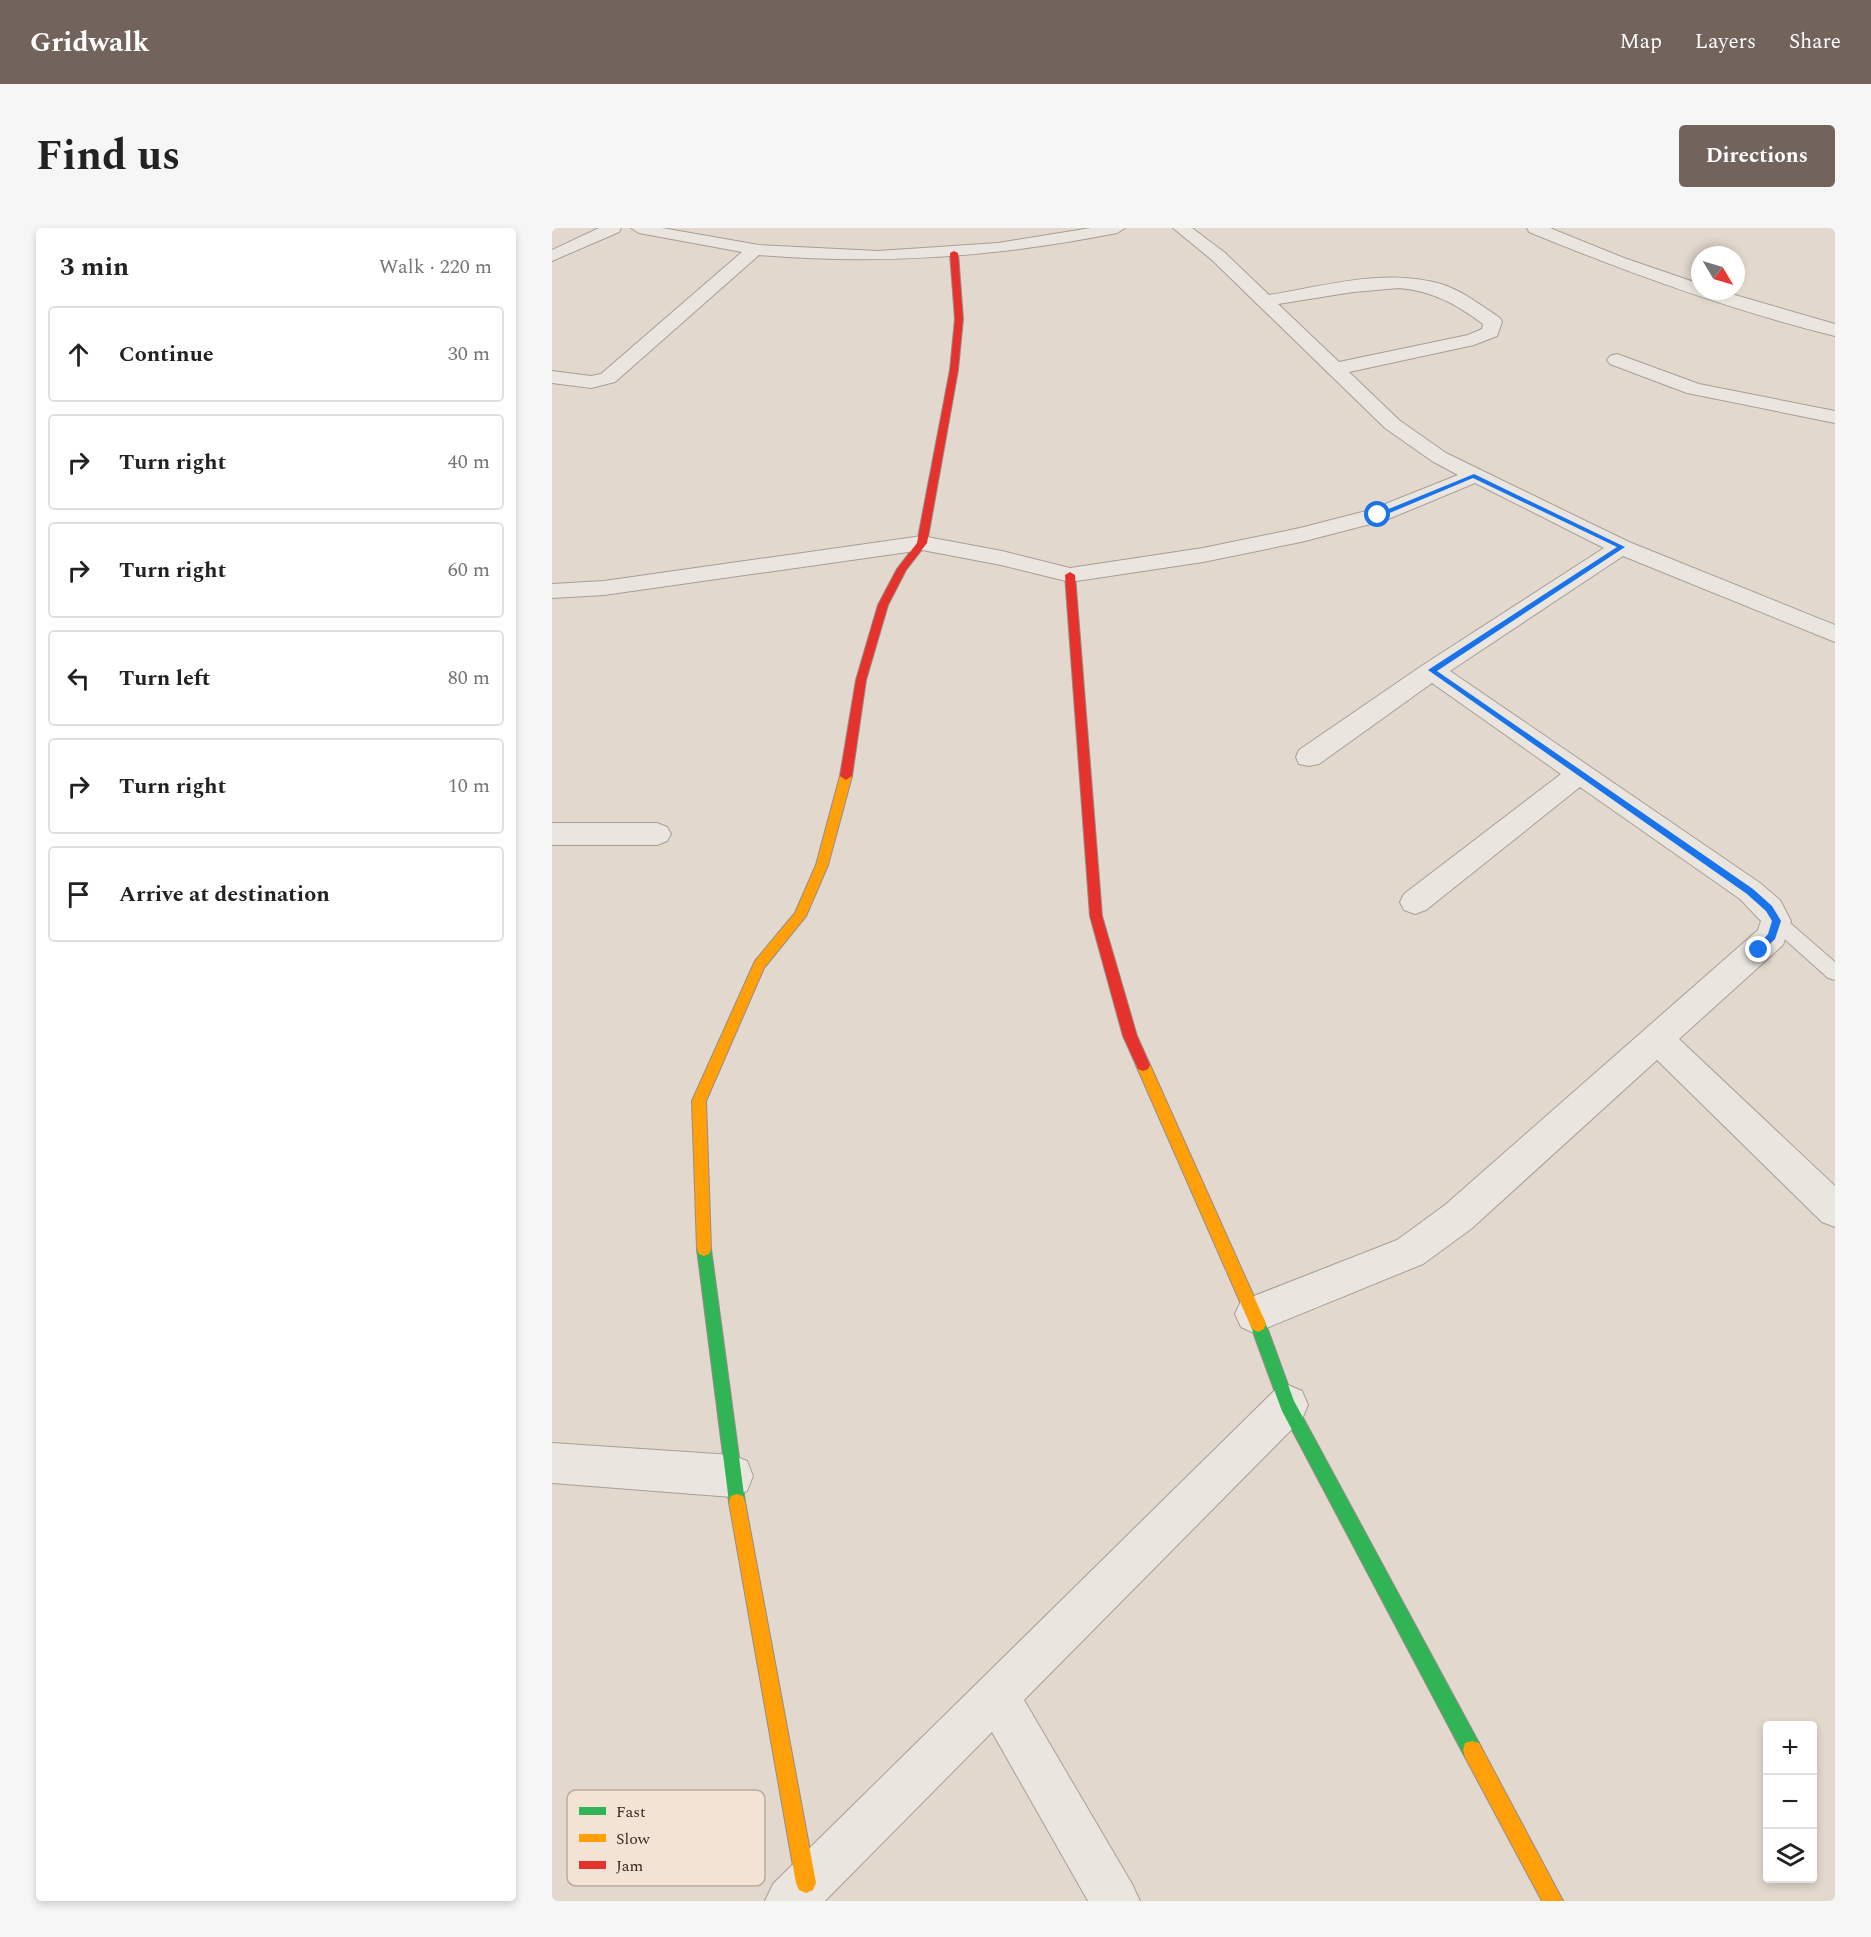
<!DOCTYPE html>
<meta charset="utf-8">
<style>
body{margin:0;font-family:Spectral,serif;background:#f6f6f6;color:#222}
.controls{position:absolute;right:18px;bottom:18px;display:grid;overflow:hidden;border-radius:6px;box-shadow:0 3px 9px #0003}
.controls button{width:54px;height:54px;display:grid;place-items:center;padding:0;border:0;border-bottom:2px solid #e0e0e0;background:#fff;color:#222;font:30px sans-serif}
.compass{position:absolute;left:1139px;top:18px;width:54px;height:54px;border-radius:50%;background:#fff;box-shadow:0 3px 9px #0003;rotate:128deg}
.stop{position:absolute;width:18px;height:18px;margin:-14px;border:4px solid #1a73e8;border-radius:50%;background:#fff}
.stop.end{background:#1a73e8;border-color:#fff;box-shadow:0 2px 6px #0008}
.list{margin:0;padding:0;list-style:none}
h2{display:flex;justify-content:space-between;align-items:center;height:78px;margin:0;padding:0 24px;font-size:26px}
h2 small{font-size:20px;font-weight:400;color:#767676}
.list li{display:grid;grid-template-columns:39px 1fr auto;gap:18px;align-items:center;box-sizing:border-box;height:96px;margin:0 12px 12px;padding:0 12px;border:2px solid #e0e0e0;border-radius:6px}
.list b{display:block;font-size:22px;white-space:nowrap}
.list em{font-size:20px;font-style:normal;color:#767676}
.icon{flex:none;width:33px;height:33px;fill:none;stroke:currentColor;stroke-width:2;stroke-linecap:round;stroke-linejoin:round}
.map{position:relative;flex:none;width:1283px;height:1673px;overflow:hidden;border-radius:6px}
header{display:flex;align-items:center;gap:36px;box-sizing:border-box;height:84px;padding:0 30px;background:#72645d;color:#fff}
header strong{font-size:28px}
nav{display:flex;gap:33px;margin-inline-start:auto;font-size:21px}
.intro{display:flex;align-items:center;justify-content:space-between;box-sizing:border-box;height:144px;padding:0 36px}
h1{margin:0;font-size:42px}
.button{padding:15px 27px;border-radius:6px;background:#72645d;color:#fff;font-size:21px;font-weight:700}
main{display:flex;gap:36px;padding:0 36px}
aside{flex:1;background:#fff;border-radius:6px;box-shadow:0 3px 9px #0003}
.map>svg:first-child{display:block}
</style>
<header>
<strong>Gridwalk</strong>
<nav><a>Map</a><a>Layers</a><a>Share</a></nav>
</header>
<div class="intro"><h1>Find us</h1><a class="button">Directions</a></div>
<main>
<aside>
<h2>3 min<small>Walk · 220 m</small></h2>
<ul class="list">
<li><svg class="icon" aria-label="ahead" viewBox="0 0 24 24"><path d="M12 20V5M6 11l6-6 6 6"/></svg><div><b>Continue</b></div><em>30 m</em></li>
<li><svg class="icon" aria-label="right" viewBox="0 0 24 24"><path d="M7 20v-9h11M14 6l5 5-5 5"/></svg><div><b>Turn right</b></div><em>40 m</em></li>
<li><svg class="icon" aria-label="right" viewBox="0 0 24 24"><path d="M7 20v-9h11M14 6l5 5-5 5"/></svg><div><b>Turn right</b></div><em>60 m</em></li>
<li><svg class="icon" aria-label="left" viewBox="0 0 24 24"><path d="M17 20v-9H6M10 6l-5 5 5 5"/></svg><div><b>Turn left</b></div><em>80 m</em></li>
<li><svg class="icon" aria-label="right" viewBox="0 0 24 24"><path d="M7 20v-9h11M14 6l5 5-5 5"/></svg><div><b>Turn right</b></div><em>10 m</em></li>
<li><svg class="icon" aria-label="arrive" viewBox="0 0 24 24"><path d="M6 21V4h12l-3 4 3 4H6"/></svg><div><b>Arrive at destination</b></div></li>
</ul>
</aside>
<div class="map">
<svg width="1283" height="1673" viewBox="0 0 1283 1673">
<rect width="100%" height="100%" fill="#e2d8ce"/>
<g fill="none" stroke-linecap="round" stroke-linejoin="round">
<defs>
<path id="lane" d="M1224 686 1230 688 1283 734V752L1276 750 1218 698 1215 693 1218 688Z"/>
<path id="street" d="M47 0H69L67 4 0 33V22Z
M79 0H110L207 17 326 23 446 15 539 0H573L565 5C444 29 331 37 207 27L63 154 39 160 0 155V143L39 148 49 146 190 24 87 5Z
M621 0H640L672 24 717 67C773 58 835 39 892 57 912 64 930 78 948 90L950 94 945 108 922 117 797 144 847 192 894 225 1077 314 1283 397V414L1071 328 898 443 1208 655 1228 672 1239 693 1231 717 1127 811 1283 958V999L1270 994 1105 832 919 1001 871 1036 702 1105 689 1099 683 1086 689 1073 845 1012 893 977 1206 702 1209 693 1188 671 1028 559 874 682 863 686 852 682 848 674 852 666 1009 546 880 455 767 536 757 538 747 536 744 529 747 522 871 437 1052 320 923 255 834 292 749 314 651 334 518 354 449 337 370 322 52 367 0 370V356L52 353 370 308 450 323 518 340 651 320 748 300 818 282 906 247 880 233 833 200 660 32ZM847 60C881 63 904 76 931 96L930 101 916 107 787 134 726 76 801 64Z
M975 0H998L1072 30 1148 56V63H1169L1283 96V108C1178 82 1077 45 977 4Z
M1065 126 1147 156 1283 183V195L1135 165 1058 136 1055 132 1058 128Z
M0 595H105L115 599 119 606 115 613 105 617H0Z
M736 1157 750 1163 756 1177 750 1191 472 1472 580 1656 588 1673H536L440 1504 273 1673H213L221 1656 722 1163Z
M0 1215 180 1227 195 1233 201 1248 195 1263 180 1269 0 1255Z"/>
<path id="fast" d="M152 1014 157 1016 159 1021 193 1274 191 1280 185 1282 179 1280 177 1274 145 1021 147 1016Z
M706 1088 712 1091 742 1173 927 1515 929 1522 927 1529 920 1531 913 1529 730 1183 698 1096 700 1091Z"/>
<path id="slow" d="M294 544 300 548 276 637 254 688 212 740 154 873 159 1021 157 1026 152 1028 147 1026 145 1021 140 873 203 733 243 685 264 637 288 548Z
M591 831 596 833 598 837 712 1091 714 1096 712 1101 706 1104 700 1101 584 837 586 833Z
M185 1266 191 1268 193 1274 264 1655 261 1662 254 1665 247 1662 244 1655 177 1274 179 1268Z
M920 1513 927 1515 1011 1673H990L913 1529 911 1522 913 1515Z"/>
<path id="jam" d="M402 23 406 25 411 91 406 142 375 315 354 342 336 377 314 452 300 548 294 552 288 548 304 452 326 377 345 341 365 315 398 142 403 91 398 25Z
M518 344 523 347 550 688 585 808 598 837 596 841 591 843 586 841 571 808 538 688 513 347Z"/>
</defs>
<use href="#lane" stroke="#a79e97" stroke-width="2"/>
<use href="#street" stroke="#a79e97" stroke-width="2"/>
<use href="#fast" stroke="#978d87" stroke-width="2"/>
<use href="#slow" stroke="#978d87" stroke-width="2"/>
<use href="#jam" stroke="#978d87" stroke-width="2"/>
<use href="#lane" fill="#eae5df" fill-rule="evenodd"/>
<use href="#street" fill="#eae5df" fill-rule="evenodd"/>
<use href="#fast" fill="#30b455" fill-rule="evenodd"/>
<use href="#slow" fill="#ff9f0a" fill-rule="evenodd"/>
<use href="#jam" fill="#e5322d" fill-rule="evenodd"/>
</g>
<path fill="#1a73e8" d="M922 246 1073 319 885 443 1201 661 1220 678 1229 693 1223 711 1210 724 1202 722 1216 706 1220 693 1214 683 1195 666 876 442 1065 319 921 250 828 289 822 287Z"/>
<rect x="15" y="1562" width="198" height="96" rx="9" fill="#f2e3d5" stroke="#b9aa9f" stroke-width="1.5"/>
<rect x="27" y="1579" width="27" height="8" fill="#30b455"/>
<rect x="27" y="1606" width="27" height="8" fill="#ff9f0a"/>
<rect x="27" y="1633" width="27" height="8" fill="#e5322d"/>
<g font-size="16" fill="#352520">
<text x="64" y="1589">Fast</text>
<text x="64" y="1616">Slow</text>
<text x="64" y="1643">Jam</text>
</g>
</svg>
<div class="controls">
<button>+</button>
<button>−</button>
<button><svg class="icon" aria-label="layers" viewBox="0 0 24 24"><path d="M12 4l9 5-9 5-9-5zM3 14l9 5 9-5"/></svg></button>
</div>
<svg class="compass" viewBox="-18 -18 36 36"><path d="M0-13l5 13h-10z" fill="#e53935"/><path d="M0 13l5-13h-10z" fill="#767676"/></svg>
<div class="stop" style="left:826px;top:287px"></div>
<div class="stop end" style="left:1207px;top:722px"></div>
</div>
</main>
